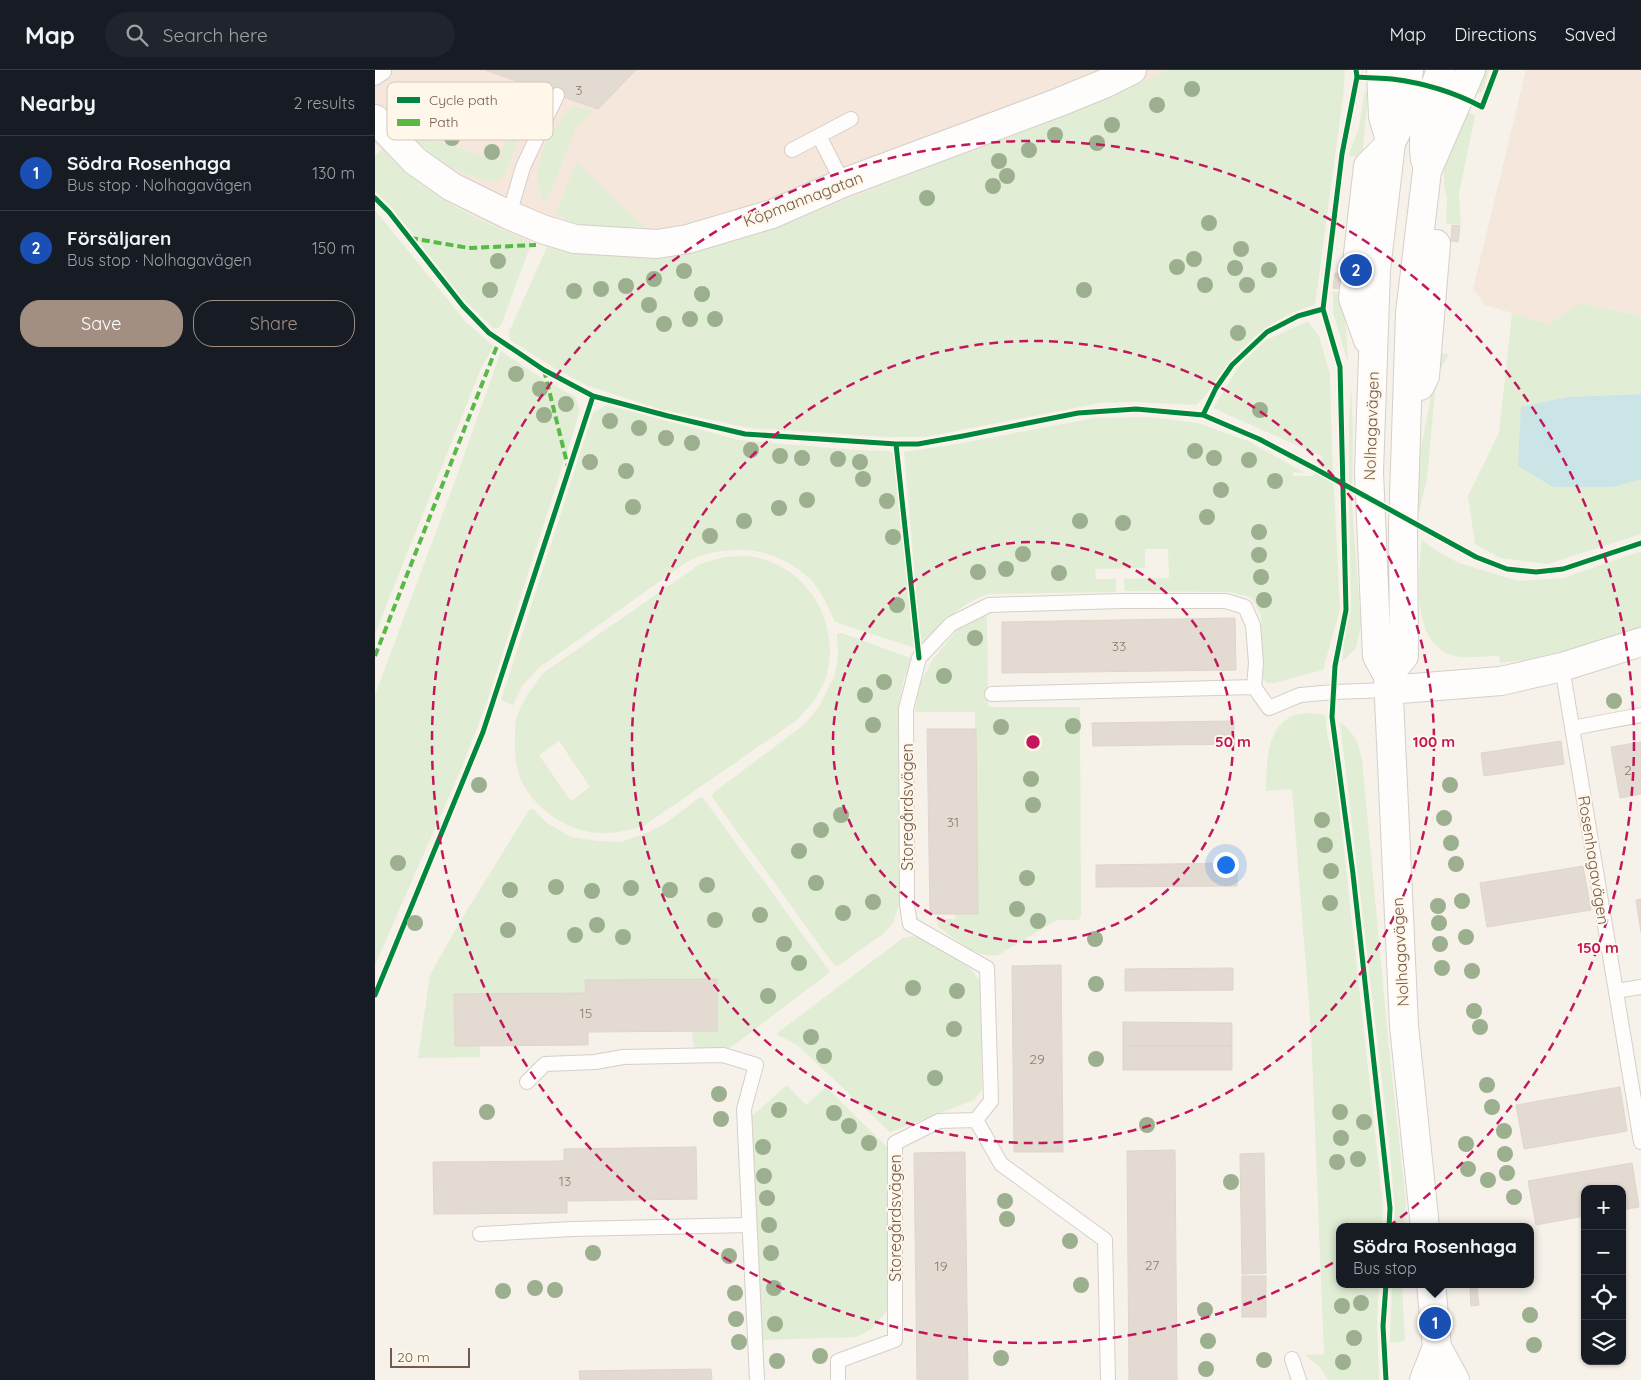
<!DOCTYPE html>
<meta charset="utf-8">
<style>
body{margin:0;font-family:Quicksand,sans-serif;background:#20242c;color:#f1f3f6}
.controls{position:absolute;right:15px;bottom:15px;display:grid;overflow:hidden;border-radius:10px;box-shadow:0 1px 4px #0004}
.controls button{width:45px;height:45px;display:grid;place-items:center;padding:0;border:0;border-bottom:1px solid #363941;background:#171b24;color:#f1f3f6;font:25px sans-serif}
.scale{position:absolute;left:15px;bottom:12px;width:80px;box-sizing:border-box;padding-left:5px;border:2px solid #745a4a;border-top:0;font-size:14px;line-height:18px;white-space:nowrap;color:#745a4a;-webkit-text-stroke:4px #fff7ea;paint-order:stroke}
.you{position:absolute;left:850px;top:794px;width:18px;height:18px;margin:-12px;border:4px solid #fff;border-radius:50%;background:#1a73e8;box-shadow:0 0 0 8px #1a73e833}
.badge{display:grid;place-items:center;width:32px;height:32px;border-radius:50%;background:#a28f82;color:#fff;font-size:16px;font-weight:700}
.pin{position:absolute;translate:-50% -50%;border:2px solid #fff;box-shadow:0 1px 5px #0006}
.popup{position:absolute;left:961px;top:1153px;width:198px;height:65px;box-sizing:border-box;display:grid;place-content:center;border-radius:10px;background:#171b24;filter:drop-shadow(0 1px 4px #0005);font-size:16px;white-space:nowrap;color:#9ea1a6}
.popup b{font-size:19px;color:#f1f3f6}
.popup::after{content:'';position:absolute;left:50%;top:100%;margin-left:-10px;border:10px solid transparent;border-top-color:#171b24}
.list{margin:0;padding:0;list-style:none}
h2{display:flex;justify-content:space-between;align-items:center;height:65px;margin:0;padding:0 20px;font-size:21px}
h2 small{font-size:16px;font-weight:400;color:#9ea1a6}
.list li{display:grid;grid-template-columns:32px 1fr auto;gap:15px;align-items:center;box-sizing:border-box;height:75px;padding:0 20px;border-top:1px solid #363941}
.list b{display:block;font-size:19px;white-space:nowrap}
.list p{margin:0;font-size:16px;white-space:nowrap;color:#9ea1a6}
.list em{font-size:16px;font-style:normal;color:#9ea1a6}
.actions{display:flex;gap:10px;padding:15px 20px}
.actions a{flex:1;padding:11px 0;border:1px solid #a28f82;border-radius:20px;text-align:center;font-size:18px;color:#a28f82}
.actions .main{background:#a28f82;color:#fff}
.icon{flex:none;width:28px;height:28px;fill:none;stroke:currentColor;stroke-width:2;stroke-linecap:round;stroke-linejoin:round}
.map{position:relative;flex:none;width:1266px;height:1310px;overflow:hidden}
header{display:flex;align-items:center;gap:30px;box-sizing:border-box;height:70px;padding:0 25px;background:#171b24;border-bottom:1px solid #363941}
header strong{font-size:24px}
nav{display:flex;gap:28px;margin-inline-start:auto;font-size:18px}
.search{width:350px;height:45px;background:#20242c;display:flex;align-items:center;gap:12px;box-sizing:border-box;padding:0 18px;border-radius:28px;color:#9ea1a6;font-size:19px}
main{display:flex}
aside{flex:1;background:#171b24}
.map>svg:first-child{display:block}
</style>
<header>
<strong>Map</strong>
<div class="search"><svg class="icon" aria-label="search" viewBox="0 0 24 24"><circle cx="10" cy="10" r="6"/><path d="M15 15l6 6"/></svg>Search here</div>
<nav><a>Map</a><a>Directions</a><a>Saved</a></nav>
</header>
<main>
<aside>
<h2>Nearby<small>2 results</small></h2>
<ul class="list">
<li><span class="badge" style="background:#1a4fb4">1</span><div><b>Södra Rosenhaga</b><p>Bus stop · Nolhagavägen</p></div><em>130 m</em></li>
<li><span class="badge" style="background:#1a4fb4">2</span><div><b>Försäljaren</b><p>Bus stop · Nolhagavägen</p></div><em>150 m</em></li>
</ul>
<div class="actions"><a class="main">Save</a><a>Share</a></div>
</aside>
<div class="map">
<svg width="1266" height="1310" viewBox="0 0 1266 1310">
<rect width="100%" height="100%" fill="#f6f2ea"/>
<path fill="#f6e7dd" d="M0 0H789L784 5 395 160 347 175 294 185 251 186 172 177 157 172 102 149 44 113 0 74Z
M1151 0H1266V246L1205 233 1174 254 1110 235 1098 219Z"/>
<path fill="#e2edd5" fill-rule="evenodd" d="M789 0H970L968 27 940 235C899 246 870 271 845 305 837 316 831 327 821 335L760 332 725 333 550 367H511L375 358 288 340 213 316 176 296 135 270 134 262 172 177C212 182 254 190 294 185 329 181 362 170 395 160L783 5Z
M1109 0H1114L1109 18 1105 23H1100Z
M994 17 987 87 973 86 984 58 989 24Z
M149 23 164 29 149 57 129 106C127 107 125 109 123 110 110 114 78 99 67 92 54 83 42 72 31 61L123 91Z
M197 36 218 41 200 59 171 134C157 114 163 84 176 64 182 54 190 45 197 36Z
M1089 40 1100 46 1084 123 1086 155 1071 153 1072 127 1069 115V98L1072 82Z
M7 79 44 113 76 134 102 149 157 172 126 255 123 258H118L89 230 17 138 0 121V86Z
M201 92 269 157H220L194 152 181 143Z
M0 140 91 252 119 276 107 296 0 564Z
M958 222 972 223 970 240 973 293 958 242Z
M1205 233 1266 246V324L1193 327 1239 417 1266 409V464L1173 494 1125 488 1100 474 1093 426 1124 363 1137 243 1174 254Z
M933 251 944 266 955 304 957 380 965 539 948 600 899 613H892L887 608 886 545 876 527 854 522 750 521 749 509 794 508 793 479H770V498L720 499 721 509H741V522L614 524C583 534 567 554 546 577L529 382 571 376 720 348 776 347 823 353 873 371 930 403 918 402V406H938L948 387 838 338 864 296 891 270Z
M126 281 162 305 200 327 205 341 112 632 86 699 0 895V625L81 408Z
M1060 283 1074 284 1065 300 1061 311 1052 409 1039 462 1043 393 1055 332Z
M976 316 978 361 977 435 986 555 981 578 967 592 969 571 976 540 974 435V352Z
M232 335 364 370 480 380 515 381 519 385 540 578 460 552C453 537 447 521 435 509 404 480 365 473 325 486 310 491 288 510 274 519 238 545 202 571 165 597L148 615 138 635 126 630 218 343Z
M1047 470 1065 483 1084 493 1143 511 1189 508 1266 481V560L1169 587 1125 593 1124 586C1111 586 1097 588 1085 587 1034 580 1043 506 1047 470Z
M349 487C359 487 370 485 380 487 431 498 463 548 453 599 450 619 435 636 422 650L267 757C253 760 240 764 225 763 194 762 159 739 146 710 141 697 139 681 140 668 140 662 140 655 141 649 147 631 157 618 168 603L325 494ZM184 671 215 717 196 731 164 685Z
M612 543 613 637H705L706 847 703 850H682L623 885C600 889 581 869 563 857L562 849H580V844H603L600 642H540L544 616 558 589 584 558Z
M462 563H467L538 589 529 609 524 634 526 828 518 853 508 864 463 896 459 895 337 727 338 723 430 654 444 637 460 604 463 588Z
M935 643 950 645 953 669 959 689 1008 1136 1007 1157H965V1214H1004L1002 1255 1004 1310H953L945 1297 930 1285 949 1284 936 960 917 719 891 721C892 695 890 656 920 645 924 644 930 643 935 643Z
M965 652C980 664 983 672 987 689L1014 979 1031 1133 1029 1157H1020V1141L1014 1071Z
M324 728H328L455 902 355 978H322L319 977 317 961H342V909L211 911V923L79 924 80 976H105V987L43 988 55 905 83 855 154 740 158 739 172 753 196 767 222 771 246 772 274 762 291 753Z
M538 866 550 869 596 899 605 912 607 1020 599 1030 515 1062 422 975 401 964 528 868Z
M412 1015 431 1035 451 1017 512 1077 513 1240 495 1260 482 1267 386 1270 375 1048Z
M1017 1214H1027L1030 1271 1015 1273Z"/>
<path fill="#cbe4e6" d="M1266 324V409L1239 417H1178L1143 396 1146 337 1193 327Z"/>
<path fill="#e3dad1" stroke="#dfd5cc" d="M110 0H261L223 39Z
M1077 155 1085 156 1083 172 1076 171Z
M960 203 969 204 967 219 958 218Z
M860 548 861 600 627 603V552Z
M859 651V674L718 676 717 653Z
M552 659H601L603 844H555Z
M1186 671 1189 694 1109 706 1106 683Z
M1266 672V724L1245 728 1236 677Z
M862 793V816L721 817V795Z
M1208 796 1216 840 1112 857 1105 813Z
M1266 829V862L1261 830Z
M686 895 688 1082H639L637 896Z
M858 898V920L750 921V899Z
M342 909V961L213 962V975L80 976 79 924 211 923 210 910Z
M748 952 857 953V976H748Z
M748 976H857V1000H748Z
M1245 1017 1252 1061 1149 1079 1141 1035Z
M321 1077 322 1129 192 1131V1143L59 1144 58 1092 189 1091V1079Z
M800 1080 802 1310H754L752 1081Z
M590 1082 593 1310H542L539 1083Z
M889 1083 891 1203 867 1204 865 1084Z
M1257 1093 1264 1137 1247 1140V1119H1210V1146L1161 1155 1153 1111Z
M867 1206H891V1247H867Z
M1102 1217 1104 1235 1096 1236 1095 1218Z
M336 1299 337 1310H205L204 1301Z"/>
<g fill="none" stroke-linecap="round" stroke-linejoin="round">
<defs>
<path id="service" d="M0 8 9 2
M444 66 468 113
M417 80 476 49
M134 145 148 97 182 25
M1187 597 1266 1072
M617 624 879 617
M1197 658 1266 645
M1241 921 1266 917
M152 1012 170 994 220 992 248 987 348 985 381 995 369 1039 382 1310
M601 1050 626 1094 730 1170 733 1310
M105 1164 198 1159 374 1155
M917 1289 924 1310
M463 1310V1291L520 1270V1073L564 1051 601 1050 616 1031 612 898 535 854 532 835 531 639 544 588 576 554 614 535 746 531H851L870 537 878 555 881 593 879 617 894 638 925 625 959 622 1013 620"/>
<path id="minor" d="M1006 0 1008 47 1016 73
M0 49 40 91 77 117 134 145 167 159 200 169 282 174 313 169 397 144 468 113 682 33 731 13 757 0
M1013 620 1126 611 1187 597 1266 572"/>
<path id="tertiary" d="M1016 73 1001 200 994 402 1002 586 1013 606 1029 956 1050 1157
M1050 90C1046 61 1055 27 1066 0
M993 270 978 228 993 96 1016 73 1028 48 1034 0
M1045 316 1050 306 1061 174
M1013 606 1029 586 1028 458 1035 243 1052 101 1096 0
M1056 1214 1062 1277 1080 1310
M1049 1310 1062 1277"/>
</defs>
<use href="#service" stroke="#d5cfc8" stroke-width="16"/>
<use href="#minor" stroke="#d5cfc8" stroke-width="30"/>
<use href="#tertiary" stroke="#d5cfc8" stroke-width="30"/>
<use href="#service" stroke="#fefdfc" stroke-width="14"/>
<use href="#minor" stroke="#fefdfc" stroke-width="28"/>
<use href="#tertiary" stroke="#fefdfc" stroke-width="28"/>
<path stroke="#58b947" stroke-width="4" stroke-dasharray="8 4" stroke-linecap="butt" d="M35 168 94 178 161 175
M169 300 193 397
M0 586 124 271"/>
<defs>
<path id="cycleway" d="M981 0 982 7 967 84 948 239 965 297 971 540 960 596 957 647 978 804 1015 1138 1014 1157
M982 7C994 8 1006 8 1017 9 1049 13 1079 22 1107 37L1121 0
M0 128 14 142 88 236 114 263 169 300 218 326 293 346 370 364 521 374H543L588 366 703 343 761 339 828 345 884 369 939 398 1101 487 1132 499 1161 502 1188 499 1266 473
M828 345 841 318 857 295 892 262 923 246 948 239
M521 374 544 588
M0 925 108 662 218 326
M1011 1214 1008 1256 1011 1310"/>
</defs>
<use href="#cycleway" stroke="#fff7ea" stroke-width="8"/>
<use href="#cycleway" stroke="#00873e" stroke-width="5"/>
</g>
<g fill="#9caf8e">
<circle cx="817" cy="19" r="8"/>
<circle cx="782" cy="35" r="8"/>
<circle cx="41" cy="55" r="8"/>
<circle cx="737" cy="55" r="8"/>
<circle cx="680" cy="65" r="8"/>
<circle cx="77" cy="68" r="8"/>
<circle cx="722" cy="73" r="8"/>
<circle cx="654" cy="80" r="8"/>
<circle cx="117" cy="82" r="8"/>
<circle cx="624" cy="91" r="8"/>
<circle cx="632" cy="106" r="8"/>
<circle cx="618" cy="116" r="8"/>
<circle cx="552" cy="128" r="8"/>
<circle cx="834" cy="153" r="8"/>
<circle cx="866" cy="179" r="8"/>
<circle cx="819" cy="189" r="8"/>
<circle cx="123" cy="191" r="8"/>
<circle cx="802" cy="197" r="8"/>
<circle cx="860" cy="198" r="8"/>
<circle cx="894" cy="200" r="8"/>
<circle cx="309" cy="201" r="8"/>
<circle cx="279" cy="209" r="8"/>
<circle cx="830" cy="215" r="8"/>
<circle cx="872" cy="215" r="8"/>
<circle cx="251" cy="216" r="8"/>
<circle cx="226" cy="219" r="8"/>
<circle cx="115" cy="220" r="8"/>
<circle cx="709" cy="220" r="8"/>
<circle cx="199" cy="221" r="8"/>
<circle cx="327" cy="224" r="8"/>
<circle cx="274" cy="235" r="8"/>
<circle cx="315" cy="249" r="8"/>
<circle cx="340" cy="249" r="8"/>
<circle cx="289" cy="254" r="8"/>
<circle cx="863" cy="263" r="8"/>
<circle cx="141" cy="304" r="8"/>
<circle cx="165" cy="319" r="8"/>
<circle cx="191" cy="334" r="8"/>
<circle cx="885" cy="340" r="8"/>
<circle cx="169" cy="345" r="8"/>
<circle cx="235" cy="351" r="8"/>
<circle cx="264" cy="358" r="8"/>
<circle cx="291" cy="368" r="8"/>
<circle cx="317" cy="373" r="8"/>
<circle cx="376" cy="380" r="8"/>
<circle cx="820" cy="381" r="8"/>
<circle cx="405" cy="386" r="8"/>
<circle cx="427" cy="388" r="8"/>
<circle cx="839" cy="388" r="8"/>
<circle cx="463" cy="389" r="8"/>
<circle cx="874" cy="390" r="8"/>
<circle cx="215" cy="392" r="8"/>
<circle cx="485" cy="392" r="8"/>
<circle cx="251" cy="401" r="8"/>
<circle cx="488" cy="409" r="8"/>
<circle cx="900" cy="411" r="8"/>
<circle cx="846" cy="420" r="8"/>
<circle cx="432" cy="430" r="8"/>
<circle cx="512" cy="431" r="8"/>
<circle cx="258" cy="437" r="8"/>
<circle cx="404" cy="438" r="8"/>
<circle cx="832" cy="447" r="8"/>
<circle cx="369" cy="451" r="8"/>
<circle cx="705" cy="451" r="8"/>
<circle cx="748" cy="453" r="8"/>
<circle cx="884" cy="462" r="8"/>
<circle cx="335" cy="466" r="8"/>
<circle cx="518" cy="467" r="8"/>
<circle cx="648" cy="484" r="8"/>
<circle cx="884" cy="485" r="8"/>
<circle cx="631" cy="499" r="8"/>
<circle cx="603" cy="502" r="8"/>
<circle cx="684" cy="503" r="8"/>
<circle cx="886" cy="507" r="8"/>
<circle cx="889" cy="530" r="8"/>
<circle cx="522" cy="535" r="8"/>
<circle cx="600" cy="568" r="8"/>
<circle cx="569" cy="606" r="8"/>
<circle cx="509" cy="612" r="8"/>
<circle cx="490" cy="625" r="8"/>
<circle cx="1239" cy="631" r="8"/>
<circle cx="498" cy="655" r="8"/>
<circle cx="698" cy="656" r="8"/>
<circle cx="626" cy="657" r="8"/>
<circle cx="656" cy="709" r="8"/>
<circle cx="104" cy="715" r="8"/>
<circle cx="1075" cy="715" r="8"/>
<circle cx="658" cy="735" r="8"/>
<circle cx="466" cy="745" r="8"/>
<circle cx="1069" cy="748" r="8"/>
<circle cx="947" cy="750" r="8"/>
<circle cx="446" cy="760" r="8"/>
<circle cx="1076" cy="773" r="8"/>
<circle cx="950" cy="775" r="8"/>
<circle cx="424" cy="781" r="8"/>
<circle cx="23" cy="793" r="8"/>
<circle cx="1081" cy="794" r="8"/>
<circle cx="956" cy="801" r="8"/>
<circle cx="652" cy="808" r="8"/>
<circle cx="441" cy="813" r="8"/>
<circle cx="332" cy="815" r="8"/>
<circle cx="181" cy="817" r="8"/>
<circle cx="256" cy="818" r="8"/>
<circle cx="135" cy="820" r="8"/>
<circle cx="295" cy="820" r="8"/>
<circle cx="217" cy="821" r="8"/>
<circle cx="1087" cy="831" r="8"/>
<circle cx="498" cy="832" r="8"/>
<circle cx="955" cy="833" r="8"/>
<circle cx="1063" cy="836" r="8"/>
<circle cx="642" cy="839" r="8"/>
<circle cx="468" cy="843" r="8"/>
<circle cx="385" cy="845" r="8"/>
<circle cx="340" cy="850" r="8"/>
<circle cx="663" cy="851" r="8"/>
<circle cx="40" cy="853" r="8"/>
<circle cx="1064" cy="853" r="8"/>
<circle cx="222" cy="855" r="8"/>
<circle cx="133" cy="860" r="8"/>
<circle cx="200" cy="865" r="8"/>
<circle cx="248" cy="867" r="8"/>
<circle cx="1091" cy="867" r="8"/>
<circle cx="720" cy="869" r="8"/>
<circle cx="409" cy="874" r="8"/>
<circle cx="1065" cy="874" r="8"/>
<circle cx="424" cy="893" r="8"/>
<circle cx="1067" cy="898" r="8"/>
<circle cx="1097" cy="901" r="8"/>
<circle cx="721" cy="914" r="8"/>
<circle cx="538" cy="918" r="8"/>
<circle cx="582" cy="921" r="8"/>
<circle cx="393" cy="926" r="8"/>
<circle cx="1099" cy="941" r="8"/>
<circle cx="1105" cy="957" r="8"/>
<circle cx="579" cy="959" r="8"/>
<circle cx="436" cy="967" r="8"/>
<circle cx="449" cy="986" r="8"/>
<circle cx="721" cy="989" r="8"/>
<circle cx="560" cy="1008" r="8"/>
<circle cx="1112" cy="1015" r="8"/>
<circle cx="344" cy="1024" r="8"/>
<circle cx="1117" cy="1037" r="8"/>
<circle cx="404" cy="1040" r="8"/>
<circle cx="112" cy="1042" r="8"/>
<circle cx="965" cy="1042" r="8"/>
<circle cx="459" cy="1043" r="8"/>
<circle cx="346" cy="1049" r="8"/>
<circle cx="989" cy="1052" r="8"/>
<circle cx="772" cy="1055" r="8"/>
<circle cx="474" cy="1056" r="8"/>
<circle cx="1129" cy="1061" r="8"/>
<circle cx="966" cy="1068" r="8"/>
<circle cx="494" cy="1073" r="8"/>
<circle cx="1091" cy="1074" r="8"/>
<circle cx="388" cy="1077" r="8"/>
<circle cx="1130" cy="1084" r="8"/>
<circle cx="983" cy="1089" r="8"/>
<circle cx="962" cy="1092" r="8"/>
<circle cx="1093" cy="1099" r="8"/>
<circle cx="1132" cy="1103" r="8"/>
<circle cx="389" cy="1106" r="8"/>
<circle cx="1113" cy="1110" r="8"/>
<circle cx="856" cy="1112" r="8"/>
<circle cx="1139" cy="1127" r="8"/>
<circle cx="392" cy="1128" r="8"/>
<circle cx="630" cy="1131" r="8"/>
<circle cx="632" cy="1149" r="8"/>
<circle cx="394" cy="1155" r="8"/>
<circle cx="695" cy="1171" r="8"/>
<circle cx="218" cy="1183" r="8"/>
<circle cx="396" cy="1183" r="8"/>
<circle cx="354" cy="1186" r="8"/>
<circle cx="706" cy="1215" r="8"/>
<circle cx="160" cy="1218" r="8"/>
<circle cx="399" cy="1218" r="8"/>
<circle cx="180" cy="1220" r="8"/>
<circle cx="128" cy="1221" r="8"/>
<circle cx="360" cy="1223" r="8"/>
<circle cx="986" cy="1233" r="8"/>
<circle cx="967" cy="1236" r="8"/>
<circle cx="830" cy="1240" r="8"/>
<circle cx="1155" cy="1245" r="8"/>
<circle cx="361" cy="1249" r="8"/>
<circle cx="400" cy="1254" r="8"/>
<circle cx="979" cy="1268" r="8"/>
<circle cx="833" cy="1271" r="8"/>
<circle cx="364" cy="1272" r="8"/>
<circle cx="1159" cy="1275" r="8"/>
<circle cx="445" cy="1286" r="8"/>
<circle cx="626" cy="1288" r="8"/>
<circle cx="889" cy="1290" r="8"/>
<circle cx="402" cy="1291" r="8"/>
<circle cx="968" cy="1292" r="8"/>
<circle cx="831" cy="1299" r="8"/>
</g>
<g fill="none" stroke="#c2185b" stroke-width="2.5" stroke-dasharray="9 6">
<circle cx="658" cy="672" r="200"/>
<circle cx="658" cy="672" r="401"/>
<circle cx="658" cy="672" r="601"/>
</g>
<g text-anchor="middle" stroke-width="4" stroke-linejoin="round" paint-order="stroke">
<g font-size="14" fill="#927c6e">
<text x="204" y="25">3</text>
<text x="744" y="581">33</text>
<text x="1253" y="705">2</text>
<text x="578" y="757">31</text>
<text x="211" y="948">15</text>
<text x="662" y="994">29</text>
<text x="190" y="1116">13</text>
<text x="777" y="1200">27</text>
<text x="566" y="1201">19</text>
</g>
<g font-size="16" fill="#745a4a" stroke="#fff7ea">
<text transform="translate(428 129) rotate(-21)" y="6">Köpmannagatan</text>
<text transform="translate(996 356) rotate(-88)" y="6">Nolhagavägen</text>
<text transform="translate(532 737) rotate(-90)" y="6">Storegårdsvägen</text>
<text transform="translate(1219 790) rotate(81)" y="6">Rosenhagavägen</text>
<text transform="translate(1025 882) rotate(-93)" y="6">Nolhagavägen</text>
<text transform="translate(520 1148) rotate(-90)" y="6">Storegårdsvägen</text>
</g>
</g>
<rect x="12" y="12" width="166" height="58" rx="8" fill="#fff7ea" stroke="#d5c8ba" stroke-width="1"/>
<rect x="22" y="27" width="23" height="6" fill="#00873e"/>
<rect x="22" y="49" width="23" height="7" fill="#58b947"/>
<g font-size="14" fill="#745a4a">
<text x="54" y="35">Cycle path</text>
<text x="54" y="57">Path</text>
</g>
<circle cx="658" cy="672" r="8" fill="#c2185b" stroke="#fff7ea" stroke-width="2.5"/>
<g font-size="15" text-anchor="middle" font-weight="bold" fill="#c2185b" stroke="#fff7ea" stroke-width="4" stroke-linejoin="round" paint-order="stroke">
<text x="858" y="677">50 m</text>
<text x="1059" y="677">100 m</text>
<text x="1223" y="883">150 m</text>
</g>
</svg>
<div class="controls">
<button>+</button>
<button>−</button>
<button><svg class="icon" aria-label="locate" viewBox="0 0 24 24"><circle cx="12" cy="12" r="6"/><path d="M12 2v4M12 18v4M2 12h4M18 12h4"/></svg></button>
<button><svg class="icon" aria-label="layers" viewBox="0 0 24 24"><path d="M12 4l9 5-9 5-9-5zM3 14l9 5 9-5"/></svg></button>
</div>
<div class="scale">20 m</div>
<div class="you"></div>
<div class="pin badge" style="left:1060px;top:1253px;background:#1a4fb4">1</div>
<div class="popup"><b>Södra Rosenhaga</b>Bus stop</div>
<div class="pin badge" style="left:981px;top:200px;background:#1a4fb4">2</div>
</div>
</main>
